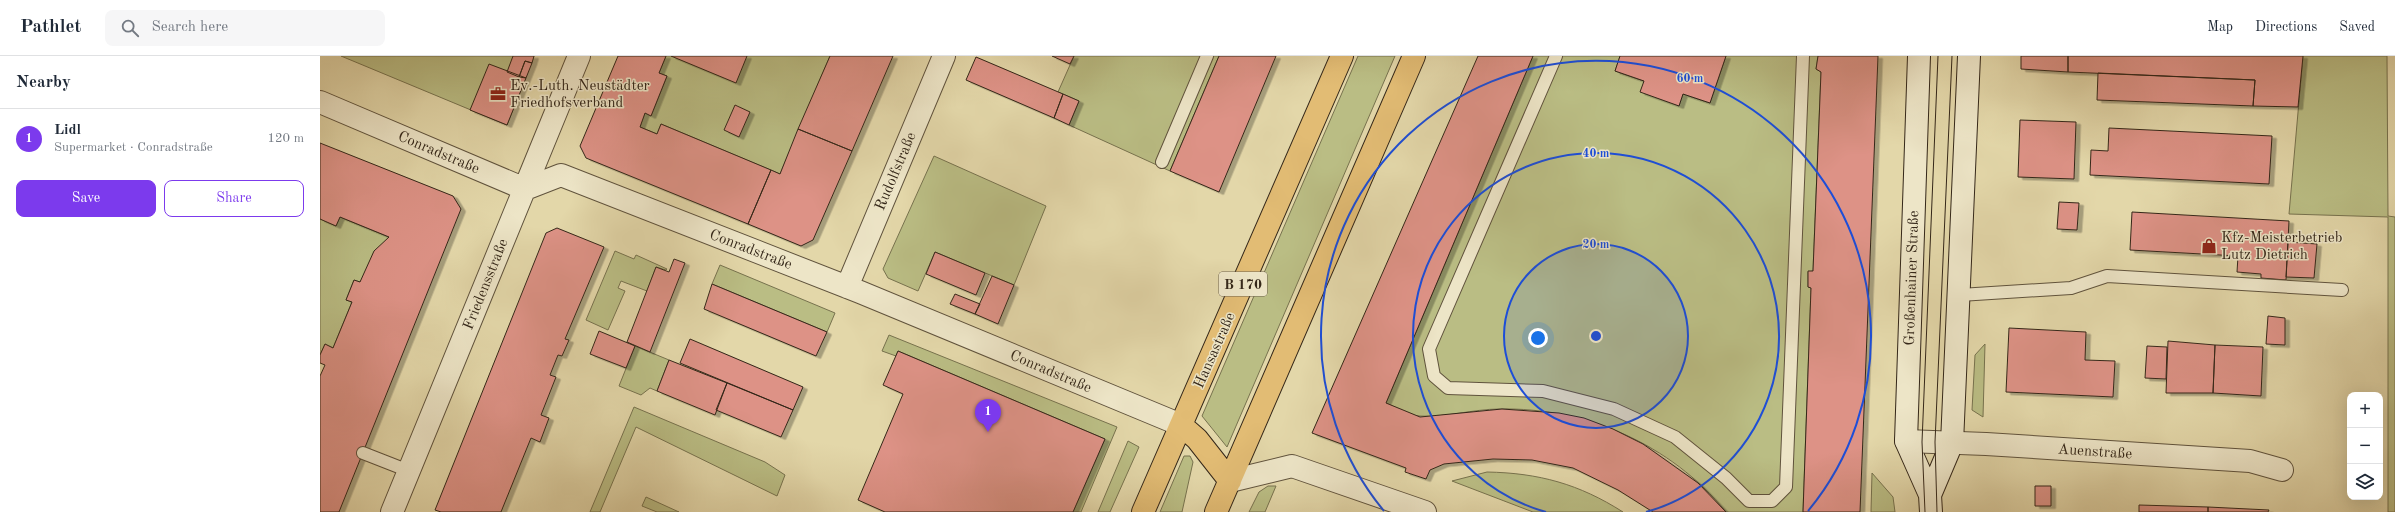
<!DOCTYPE html>
<meta charset="utf-8">
<style>
body{margin:0;font-family:"Old Standard TT",serif;background:#f6f6f7;color:#1f2937}
.controls{position:absolute;right:12px;bottom:12px;display:grid;overflow:hidden;border-radius:8px;box-shadow:0 4px 16px #0002}
.controls button{width:36px;height:36px;display:grid;place-items:center;padding:0;border:0;border-bottom:1px solid #e0e1e3;background:#fff;color:#1f2937;font:20px sans-serif}
.you{position:absolute;left:1218px;top:282px;width:14px;height:14px;margin:-10px;border:3px solid #fff;border-radius:50%;background:#1a73e8;box-shadow:0 0 0 6px #1a73e833}
.badge{display:grid;place-items:center;width:26px;height:26px;border-radius:50%;background:#7c3aed;color:#fff;font-size:13px;font-weight:700}
.pin{position:absolute;translate:-50% -33px;filter:drop-shadow(0 1px 2px #0008)}
.pin::after{content:'';position:absolute;top:21px;width:14px;height:12px;background:inherit;clip-path:polygon(0 0,100% 0,50% 100%)}
.list{margin:0;padding:0;list-style:none}
h2{display:flex;justify-content:space-between;align-items:center;height:52px;margin:0;padding:0 16px;font-size:17px}
h2 small{font-size:13px;font-weight:400;color:#747a83}
.list li{display:grid;grid-template-columns:26px 1fr auto;gap:12px;align-items:center;box-sizing:border-box;height:60px;padding:0 16px;border-top:1px solid #e0e1e3}
.list b{display:block;font-size:15px;white-space:nowrap}
.list p{margin:0;font-size:13px;white-space:nowrap;color:#747a83}
.list em{font-size:13px;font-style:normal;color:#747a83}
.actions{display:flex;gap:8px;padding:12px 16px}
.actions a{flex:1;padding:9px 0;border:1px solid #7c3aed;border-radius:8px;text-align:center;font-size:14px;color:#7c3aed}
.actions .main{background:#7c3aed;color:#fff}
.icon{flex:none;width:22px;height:22px;fill:none;stroke:currentColor;stroke-width:2;stroke-linecap:round;stroke-linejoin:round}
.map{position:relative;flex:none;width:2075px;height:456px;overflow:hidden}
header{display:flex;align-items:center;gap:24px;box-sizing:border-box;height:56px;padding:0 20px;background:#fff;border-bottom:1px solid #e0e1e3}
header strong{font-size:19px}
nav{display:flex;gap:22px;margin-inline-start:auto;font-size:14px}
.search{width:280px;height:36px;background:#f6f6f7;display:flex;align-items:center;gap:10px;box-sizing:border-box;padding:0 14px;border-radius:8px;color:#747a83;font-size:15px}
main{display:flex}
aside{flex:1;background:#fff}
.map>svg:first-child{display:block}
</style>
<header>
<strong>Pathlet</strong>
<div class="search"><svg class="icon" aria-label="search" viewBox="0 0 24 24"><circle cx="10" cy="10" r="6"/><path d="M15 15l6 6"/></svg>Search here</div>
<nav><a>Map</a><a>Directions</a><a>Saved</a></nav>
</header>
<main>
<aside>
<h2>Nearby<small></small></h2>
<ul class="list">
<li><span class="badge">1</span><div><b>Lidl</b><p>Supermarket · Conradstraße</p></div><em>120 m</em></li>
</ul>
<div class="actions"><a class="main">Save</a><a>Share</a></div>
</aside>
<div class="map">
<svg width="2075" height="456" viewBox="0 0 2075 456">
<defs>
<filter id="shadow"><feDropShadow dx="4.5" dy="2.5" stdDeviation="0" flood-color="#0004"/></filter>
</defs>
<rect width="100%" height="100%" fill="#e3d7a9"/>
<filter id="stains"><feTurbulence type="fractalNoise" baseFrequency=".005" numOctaves="4"/><feColorMatrix values="0 0 0 0 .2 0 0 0 0 .09 0 0 0 0 .02 0 0 0 .5 -.17"/></filter>
<radialGradient id="worn" r=".72"><stop offset=".6" stop-color="#630" stop-opacity="0"/><stop offset="1" stop-color="#630" stop-opacity=".3"/></radialGradient>
<path fill="#babd84" stroke="#77724e" d="M21 0H214L187 69Z
M346 0H510L460 118 341 68 337 78 320 71 325 57 331 60 347 20 339 17Z
M754 0H899L850 115 749 69 759 45 738 36Z
M1038 0H1075L907 391 882 360Z
M1213 0H1300L1295 15 1324 25 1359 50 1363 38 1390 47 1406 0H1498L1496 13 1501 16 1493 215 1488 216V231L1491 232 1483 456H1406C1351 388 1265 351 1179 353 1154 353 1123 362 1100 360 1089 360 1076 351 1066 347Z
M1983 0H2067L2068 160 2075 161V456H2068V161L1969 158Z
M614 100 726 150 694 229 615 196 598 235 568 222 563 213Z
M20 161 69 181 40 226 34 224 26 244 32 246 13 292 5 288 0 299V163L16 170Z
M295 195 314 203 316 199 347 213 346 214 336 211 327 235 301 225 298 232 305 235 288 274 266 264Z
M400 209 515 257 507 276 392 228Z
M569 279 797 371 761 456H753L785 383 578 295 576 300 562 295Z
M1665 288 1663 361 1652 354 1655 299Z
M315 290 349 304 337 335 330 332 321 339 299 330Z
M314 351 445 406 465 419 457 440 316 371 280 456H270Z
M808 385 819 391 790 456H778Z
M864 400H870L873 406 862 456H840Z
M1167 416C1219 417 1259 428 1303 456H1213L1132 425Z
M1552 417 1573 441 1575 456H1551Z
M948 430H956L945 456H929L939 436Z
M326 441 359 456H337L322 450Z"/>
<path fill="#dd9286" stroke="#342719" filter="url(#shadow)" d="M193 0H214L212 7 205 5 199 21 187 16Z
M298 0H346L339 17 347 20 331 60 325 57 320 71 337 78 341 68 451 114 428 168 266 102 260 90Z
M351 0H427L416 27Z
M510 0H573L532 95 478 73Z
M732 0H754L750 8Z
M899 0H956L899 136 850 115Z
M1158 0H1213L1066 347 1100 361 1182 353 1239 357 1264 362 1293 373 1323 388 1378 427 1406 456H1333L1298 434 1253 412 1212 404 1173 403 1124 408 1110 414 1106 423 1085 416 1086 412 992 377Z
M1300 0H1406L1390 47 1363 38 1359 50 1320 36 1324 25 1295 15Z
M1498 0H1558L1540 456H1483L1491 232 1488 231V215H1493L1501 16 1496 13Z
M1701 0H1748V16L1701 13Z
M1748 0H1983L1978 51 1933 50 1935 24 1748 16Z
M656 1 743 38 734 62 646 24Z
M205 5 212 7 206 22 199 21Z
M169 8 206 22 187 69 150 54Z
M1778 17 1935 24 1933 50 1777 44Z
M743 38 759 45 749 69 734 62Z
M415 49 430 56 419 81 404 74Z
M1700 64 1756 66 1754 123 1698 121Z
M1789 72 1952 80 1949 128 1770 119 1771 94 1788 95Z
M478 73 532 95 493 184 481 190 428 168 451 114 460 118Z
M0 87 133 140 141 153 19 456H0V320L5 309 0 307V299L5 288 13 292 32 246 26 244 34 224 40 226 54 195 69 181 20 161 16 170 0 163Z
M1739 146 1759 147 1757 174 1737 173Z
M1812 156 1969 165 1966 224 1941 222V218L1917 216 1918 200 1810 194Z
M237 172 284 191 245 283 249 284 242 300 238 299 230 319 236 321 221 359 229 362 220 386 211 382 181 456H121L115 454 226 177Z
M1968 186 1997 188 1994 222 1966 221Z
M615 196 665 217 656 239 606 218Z
M354 203 365 207 330 296 307 286 336 211 349 216Z
M672 220 694 229 678 268 655 258Z
M392 228 507 276 496 300 384 253Z
M635 238 660 248 655 258 630 248Z
M1948 260 1965 262V289L1946 288Z
M1689 272 1766 276 1765 304 1795 305 1793 341 1686 336Z
M279 275 315 290 306 312 270 298Z
M370 283 483 331 473 354 360 307Z
M1848 285 1895 289 1893 337H1846Z
M1895 289 1943 291 1941 340 1893 337Z
M1827 290 1847 291 1846 323 1825 322Z
M578 295 785 383 753 456H565L538 444 583 338 563 329Z
M349 304 407 327 395 359 337 335Z
M407 327 473 354 461 381 396 354Z
M1715 430H1731V450H1715Z
M1819 449 1888 451V456H1819Z
M1888 451 1949 454 1948 456H1888Z"/>
<g fill="none" stroke-linecap="round" stroke-linejoin="round">
<defs>
<path id="lane" d="M1236 0 1109 293 1114 320 1128 332 1223 335 1294 353 1355 381 1406 422 1429 445H1452L1466 431 1483 0
M842 106 887 0
M1640 239 1751 232 1787 220 2022 234
M43 397 89 415"/>
<path id="street" d="M0 46 205 133 241 119 540 236 861 369
M527 231 624 0
M1586 385 1666 388 1930 405 1962 414
M910 425 972 410 1105 456
M72 456 259 0"/>
<path id="secondary" d="M1599 0 1586 385 1610 439 1611 456
M1610 439 1632 387 1649 0"/>
<path id="primary" d="M861 369 877 383 910 425
M823 456 1022 0
M896 456 1094 0"/>
</defs>
<use href="#lane" stroke="#60533d" stroke-width="14"/>
<use href="#street" stroke="#60533d" stroke-width="24"/>
<use href="#secondary" stroke="#342719" stroke-width="24"/>
<use href="#primary" stroke="#342719" stroke-width="24"/>
<use href="#lane" stroke="#ede5c7" stroke-width="12"/>
<use href="#street" stroke="#ede5c7" stroke-width="22"/>
<use href="#secondary" stroke="#ede5c7" stroke-width="22"/>
<use href="#primary" stroke="#e2bc74" stroke-width="22"/>
<path stroke="#342719" stroke-width="1" d="M1605 456 1602 386 1618 0
M1617 456 1615 386 1632 0"/>
</g>
<circle cx="1276" cy="280" r="92" fill="#1d4ed8" fill-opacity=".12"/>
<g fill="none" stroke="#1d4ed8" stroke-width="2">
<circle cx="1276" cy="280" r="92"/>
<path d="M1226 456A183 183 0 1 1 1326 456"/>
<path d="M1064 455A275 275 0 1 1 1488 455"/>
</g>
<defs>
<symbol id="office-bare" viewBox="-9 -9 18 18"><path d="M-6-3h4V-5.5h4V-3h4V5H-6ZM-1-4.5V-3h2v-1.5ZM-6 0V1H6V0Z" fill="#8f2418" stroke="#ede5c7" stroke-width="2.5" paint-order="stroke"/></symbol>
<symbol id="shop-bare" viewBox="-9 -9 18 18"><path d="M-5-2.5h2.3a2.7 3.5 0 0 1 5.4 0H5L5.5 6h-11ZM-1.5-2.5h3a1.5 2.3 0 0 0-3 0Z" fill="#8f2418" stroke="#ede5c7" stroke-width="2.5" paint-order="stroke"/></symbol>
</defs>
<g fill-rule="evenodd">
<use href="#office-bare" x="167" y="27" width="22" height="22"/>
<use href="#shop-bare" x="1878" y="179" width="22" height="22"/>
</g>
<g text-anchor="middle" stroke-width="3" stroke-linejoin="round" paint-order="stroke">
<rect fill="#ede5c7" stroke="#6c604d" stroke-width="1" x="899" y="216" width="48" height="24" rx="3"/>
<g font-size="14" font-weight="bold" fill="#342719">
<text x="923" y="233">B 170</text>
</g>
<g font-size="15" fill="#342719" stroke="#ede5c7" text-anchor="start">
<text x="190" y="34">Ev.-Luth. Neustädter<tspan x="190" dy="17">Friedhofsverband</tspan></text>
<text x="1901" y="186">Kfz-Meisterbetrieb<tspan x="1901" dy="17">Lutz Dietrich</tspan></text>
</g>
<g font-size="15" fill="#342719" stroke="#ede5c7">
<text transform="translate(119 96) rotate(23)" y="5">Conradstraße</text>
<text transform="translate(575 115) rotate(-67)" y="5">Rudolfstraße</text>
<text transform="translate(431 193) rotate(21)" y="5">Conradstraße</text>
<text transform="translate(1591 222) rotate(-88)" y="5">Großenhainer Straße</text>
<text transform="translate(165 228) rotate(-68)" y="5">Friedensstraße</text>
<text transform="translate(894 294) rotate(-66)" y="5">Hansastraße</text>
<text transform="translate(731 315) rotate(23)" y="5">Conradstraße</text>
<text transform="translate(1775 395) rotate(4)" y="5">Auenstraße</text>
</g>
</g>
<circle cx="1276" cy="280" r="6" fill="#1d4ed8" stroke="#ede5c7" stroke-width="2"/>
<g font-size="12" text-anchor="middle" font-weight="bold" fill="#1d4ed8" stroke="#ede5c7" stroke-width="3" stroke-linejoin="round" paint-order="stroke">
<text x="1370" y="26">60 m</text>
<text x="1276" y="101">40 m</text>
<text x="1276" y="192">20 m</text>
</g>
<rect width="100%" height="100%" filter="url(#stains)"/>
<rect width="100%" height="100%" fill="url(#worn)"/>
</svg>
<div class="controls">
<button>+</button>
<button>−</button>
<button><svg class="icon" aria-label="layers" viewBox="0 0 24 24"><path d="M12 4l9 5-9 5-9-5zM3 14l9 5 9-5"/></svg></button>
</div>
<div class="you"></div>
<div class="pin badge" style="left:668px;top:376px">1</div>
</div>
</main>
